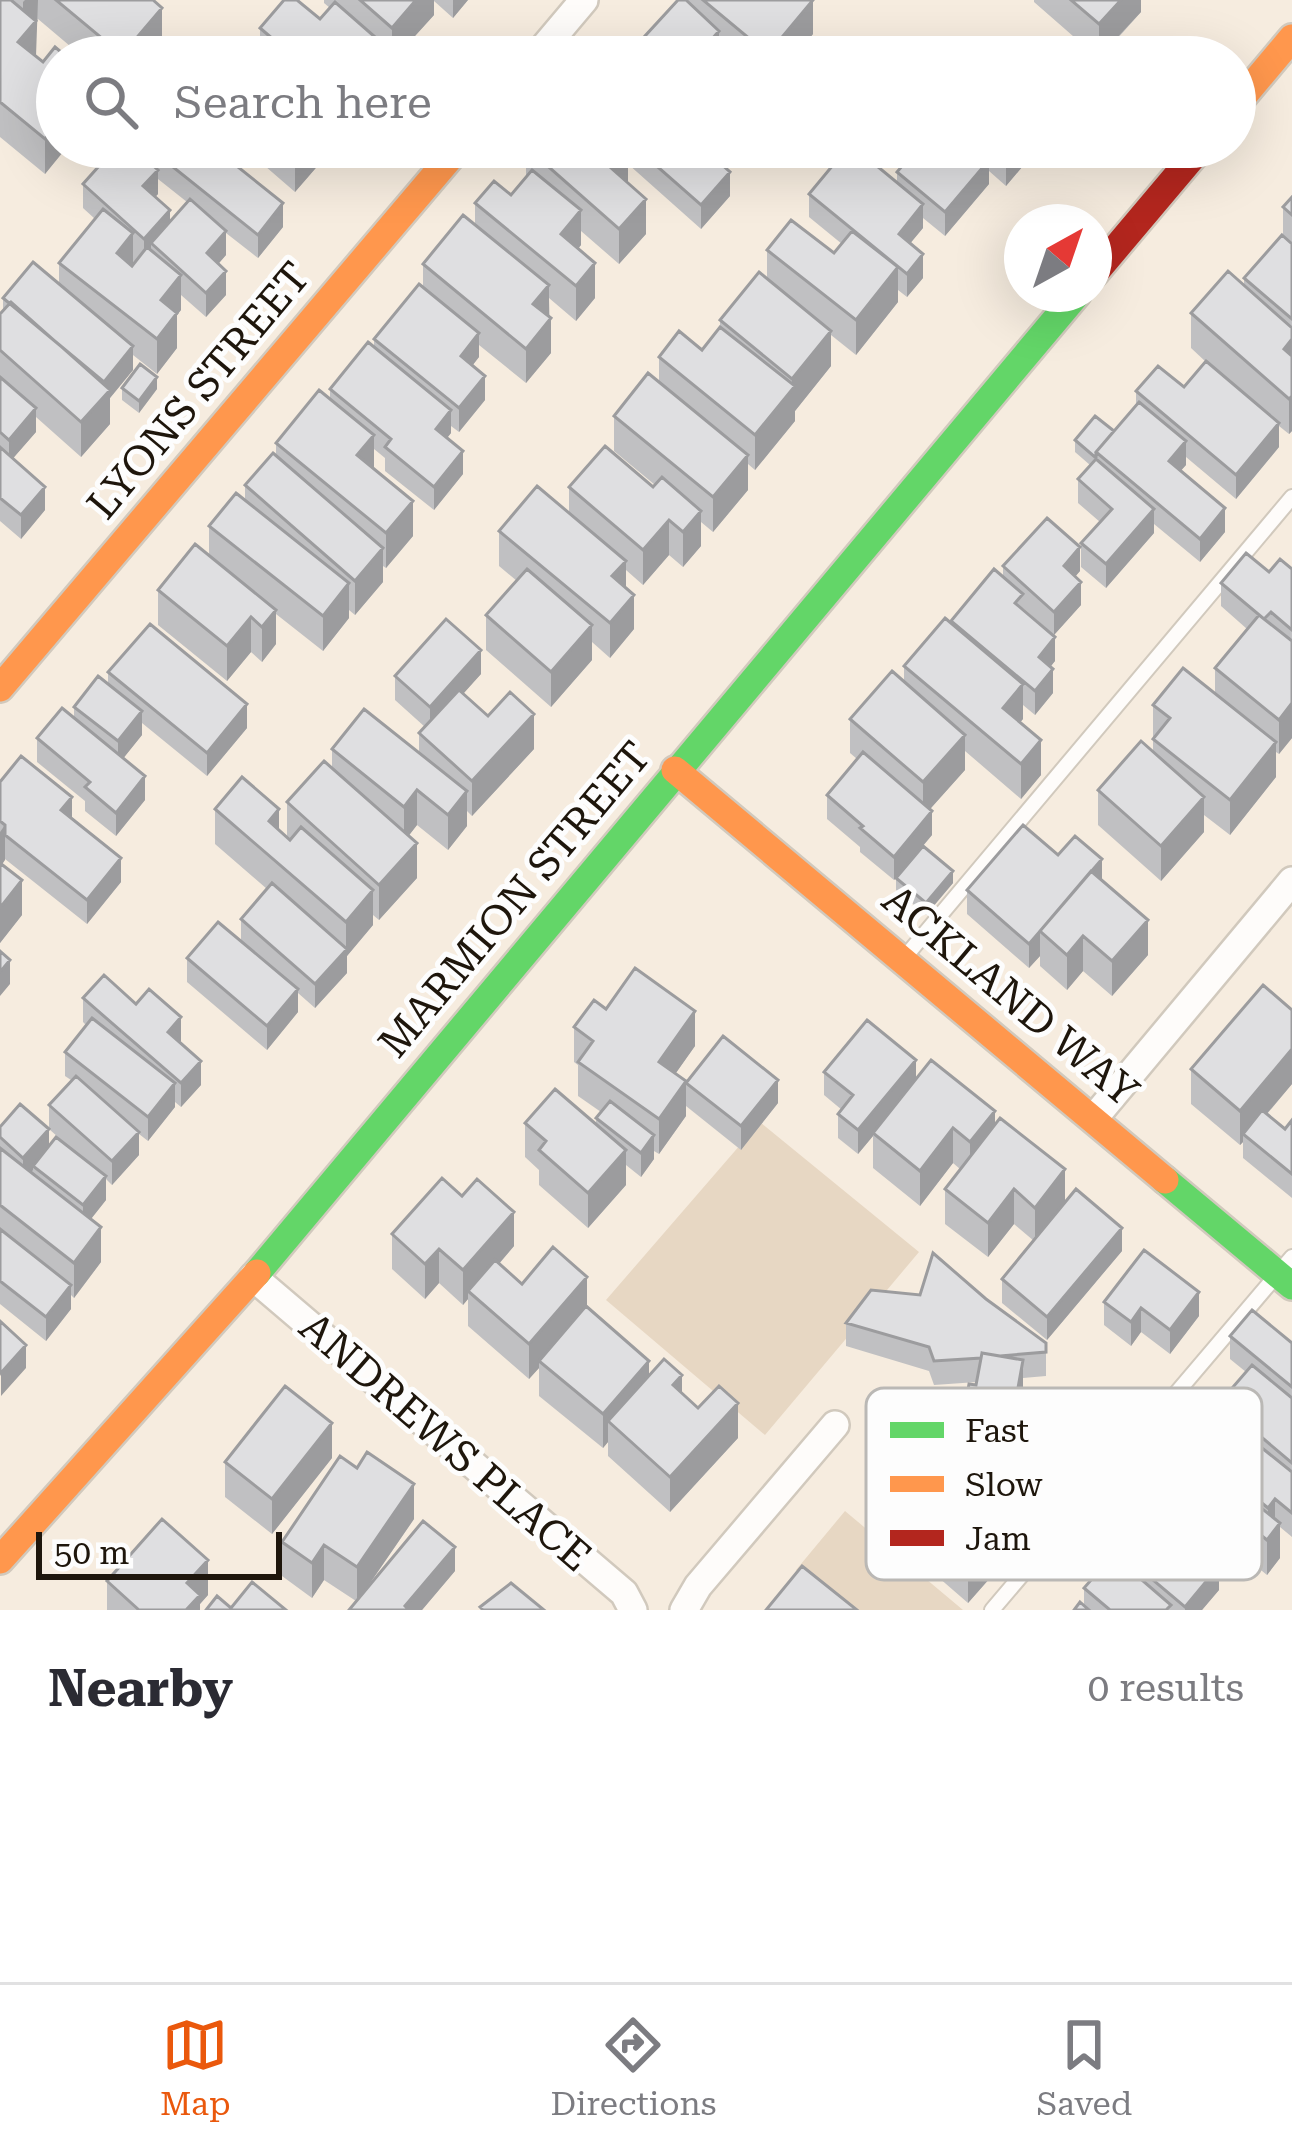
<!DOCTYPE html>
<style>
body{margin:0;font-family:"Roboto Serif",serif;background:#f2f2f3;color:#2b2b33}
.compass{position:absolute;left:1004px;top:204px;width:108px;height:108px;border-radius:50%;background:#fff;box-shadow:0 12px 48px #0002;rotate:40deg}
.scale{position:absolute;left:36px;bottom:30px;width:246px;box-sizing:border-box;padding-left:12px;border:6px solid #1e160c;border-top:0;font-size:33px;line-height:42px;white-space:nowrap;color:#1e160c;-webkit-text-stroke:9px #fdfdfd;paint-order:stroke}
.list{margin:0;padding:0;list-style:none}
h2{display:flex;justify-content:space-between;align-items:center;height:156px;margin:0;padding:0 48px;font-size:51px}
h2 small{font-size:39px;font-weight:400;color:#7c7c81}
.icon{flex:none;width:66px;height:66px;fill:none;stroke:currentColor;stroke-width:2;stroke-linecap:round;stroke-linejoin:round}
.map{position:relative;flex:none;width:1292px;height:1610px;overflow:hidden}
.search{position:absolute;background:#fff;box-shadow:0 12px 48px #0002;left:36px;right:36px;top:36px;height:132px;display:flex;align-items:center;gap:30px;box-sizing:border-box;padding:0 42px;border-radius:66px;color:#7c7c81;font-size:45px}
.sheet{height:372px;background:#fff}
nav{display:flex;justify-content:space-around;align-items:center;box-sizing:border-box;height:168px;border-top:3px solid #e1e1e2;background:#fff;font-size:33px;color:#7c7c81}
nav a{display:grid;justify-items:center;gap:6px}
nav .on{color:#ea580c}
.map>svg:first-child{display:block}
</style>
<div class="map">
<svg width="1292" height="1610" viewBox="0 0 1292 1610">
<rect width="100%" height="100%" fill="#f6ecdf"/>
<path fill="#e7d7c3" d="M760 1122 919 1252 765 1435 606 1300Z
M845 1511 963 1610H844L796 1570Z"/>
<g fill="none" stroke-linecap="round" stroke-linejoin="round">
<defs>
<path id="lane" d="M905 957 1292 497
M992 1610 1292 1257"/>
<path id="street" d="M536 57 584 0
M1094 1118 1292 881
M253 1277 624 1593 633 1610
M684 1610 698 1586 835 1425"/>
<path id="fast" d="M1165 1180 1292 1286
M257 1273 1077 294"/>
<path id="slow" d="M1235 106 1292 38
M0 688 459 147
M675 770 1165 1180
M0 1560 257 1273"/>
<path id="jam" d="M1094 274 1201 147"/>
</defs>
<use href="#lane" stroke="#d1c9bd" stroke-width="18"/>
<use href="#street" stroke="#d1c9bd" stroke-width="32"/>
<use href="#fast" stroke="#d1c9bd" stroke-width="32"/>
<use href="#slow" stroke="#d1c9bd" stroke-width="32"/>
<use href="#jam" stroke="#d1c9bd" stroke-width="32"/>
<use href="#lane" stroke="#fefcfa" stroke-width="14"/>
<use href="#street" stroke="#fefcfa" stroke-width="27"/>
<use href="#fast" stroke="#63d668" stroke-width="27"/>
<use href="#slow" stroke="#ff974d" stroke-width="27"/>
<use href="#jam" stroke="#b3261e" stroke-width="27"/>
</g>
<path fill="#c0c0c2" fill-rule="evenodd" d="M0 0H153L162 43 150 57H83L38 19 36 22V56L57 147H67L45 174 0 137Z
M324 0H468L453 18 434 1V15L396 57H253L260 49V28L320 19 330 8 324 3Z
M677 0H813V34L795 57H730L719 48 717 57H645V36Z
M1034 0H1141V12L1101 57H1097L1034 2Z
M116 147H213L283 227 258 258 226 233V255L218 264 226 295 206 317 181 295V310L177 315V348L157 374 133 355V370L110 398V424L81 457 36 417V432L13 458 45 510 21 539 0 521V314L3 311V298L59 284V263L95 219 83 208V184ZM158 179 187 202 170 222 155 197 158 194Z
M243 147H334L295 192Z
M526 147H702L730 196 701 229 628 164V183L646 234 619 264 581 231V245L578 249 595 298 576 321 549 298 551 353 526 383 479 345V357L472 366 485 400 459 432 451 426V433L447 438 463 474 434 510 385 471V458L374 449V469L413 536 386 568 383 566V582L355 615 349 610V618L323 651 276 614V644L262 662 251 652 227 681 158 625V590L209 555V526L245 500V485L276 456V443L330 399V389L374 347V339L423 287V264L475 225V203L511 195 526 177Z
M946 147H1039L1006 186 989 171V184L945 236 923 218V228L910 243 923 278 907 297 898 290V302L856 355 831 335V366L795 411V421L755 470 748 464V490L713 532 701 522V546L683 567 669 555 643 585 626 570V588L634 629 610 658 592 642V660L551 707 486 650V615L517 581 499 566V531L569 513V487H653L655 485 614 451V416L659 382V357L702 350 720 328V320L767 279V250L834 253 842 244 809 217V194L897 183V172Z
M1292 197V431L1289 434 1279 426V447L1236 499 1186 457V465L1181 470 1225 532 1200 562 1154 524V533L1106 588 1081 567V543L1100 522 1078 503V479L1090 465 1075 452V440L1114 431 1136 404V391L1184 387 1206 362 1191 348V313L1244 286V278L1283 236V207Z
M122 388 157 389 139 413 122 400Z
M1003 566 1080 571 1075 576 1081 605 1054 635 1023 608 1055 661 1050 667 1053 693 1035 715 1023 705V719L1020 722 1041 775 1021 799 965 751V770L930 809 932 835 923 846 953 883 926 915 896 890V878L903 870 894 880 860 852V847L827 819V795L857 759 850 753V719L904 682V666L951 623V621L1003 577Z
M1292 569V738L1279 754 1276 752V777L1230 835 1204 815V832L1161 881 1098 825V790L1153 751V705L1215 694V668L1247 629 1221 606V583Z
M108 672 247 728 207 776 142 723V735L123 758 145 800 116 836 85 811V801L37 762V738L74 718V707L108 684Z
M481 674 463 693 488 716 534 749 472 816 467 811V826L448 850 417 825 408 836 417 878 379 920 373 915V925L347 956V973L315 1008 298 993V1012L267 1050 187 982V958L241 941V919L267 889 215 844V809L279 830 287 837V802L332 768V749L419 753V733L425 727 395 700V676Z
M0 782 72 819 121 882 87 924 5 859 2 865 22 915 0 943Z
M1058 855 1102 880 1148 955 1112 996 1083 971 1067 990 1040 966V956L1029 968 967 914V890Z
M83 998 181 1041 180 1043 201 1085 181 1107 175 1102V1107L148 1141 139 1134V1155L112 1185 106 1179V1200L91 1219 101 1262 74 1298 71 1295V1309L46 1341 0 1304V1127L49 1147 77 1154 49 1129V1105L71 1080 65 1076V1052L86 1025 83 1022Z
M606 1009 695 1046 675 1074 686 1116 659 1154 654 1151V1159L641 1177 626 1165V1185L588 1228 539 1185V1170L525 1157V1123L596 1125V1118L601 1112 578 1096V1065L574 1062V1027Z
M1292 1010V1084L1267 1114 1285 1129 1292 1120V1198L1243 1158V1142L1240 1145 1191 1104V1069Z
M824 1072 916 1079 995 1124 1064 1204 1122 1251 1047 1340 1002 1303V1279L1034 1241 1014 1224 988 1257 945 1224V1189L960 1169 953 1163 920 1206 873 1168V1136L858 1154 838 1138V1114L842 1110 824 1095Z
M686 1083 778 1103 741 1150 686 1106Z
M392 1234 514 1246 499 1264 522 1284 587 1307 649 1376 682 1394 738 1438 670 1512 608 1456V1442L603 1448 539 1396V1368L529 1379 468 1326V1299L463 1305 439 1283 425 1299 392 1269Z
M920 1295 986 1299 1046 1343V1376L1023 1378 1022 1400 1060 1442 1053 1483 961 1466V1431L977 1382 934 1385 929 1371 846 1346V1323Z
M1104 1302 1199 1316 1170 1354 1141 1332 1131 1346 1104 1325Z
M1230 1336 1292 1343V1537L1280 1527V1558L1267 1575 1241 1554 1223 1577 1219 1574V1590L1202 1610H1074L1084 1606V1588L1105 1564 1083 1545V1521L1137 1515 1141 1510 1136 1506V1472L1211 1468V1461L1231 1436 1220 1426V1402L1246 1372 1230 1359Z
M332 1458 272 1534 225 1497V1462Z
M893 1503 1028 1535 968 1603 893 1538Z
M414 1519 366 1589 455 1571 422 1610H349L356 1601 324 1580 312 1598 282 1576V1542Z
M107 1581 208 1595 200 1604V1610H107Z"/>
<path fill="#9c9c9e" d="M25 0H38L36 56 18 42 23 36V2Z
M416 0H434V15L396 57H392V28Z
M453 0H468L453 18Z
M813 0V34L795 57H768V54Z
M1121 0H1141V12L1099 57V24Z
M162 8V43L150 57H122Z
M719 31V55L717 57H696Z
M57 124V147H67L45 174V139Z
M304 147H334L295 192V157Z
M1019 147H1039L1006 186V162Z
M628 149V184L611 168Z
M989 160V184L945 236V212Z
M158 170V194L143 210V186Z
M730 172V196L701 229V205Z
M646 199V234L619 264V229Z
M283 203V227L258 258V235Z
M923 204V228L899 257V234Z
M170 210V234L151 243V256L144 263V239Z
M581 210V245L561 269V234Z
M226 231V255L207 277V253Z
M133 233V268L117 253Z
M923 254V278L907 297V274Z
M595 263V298L576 321V286Z
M898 267V302L856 355V320Z
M226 271V295L206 317V293Z
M181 275V310L177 315V348L157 374V339L161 300Z
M549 285V320L533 304Z
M551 318V353L526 383V349Z
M831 331V366L795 411V421L755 470V435L792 389V379Z
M479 333V357L461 380V356Z
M1292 339V374L1284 349Z
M133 346V370L110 398V424L81 457V422L104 397V382Z
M485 376V400L459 432V408Z
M157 377V389L139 413V401Z
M1292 396V431L1289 434V399Z
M36 408V432L9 463V440Z
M451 410V433L436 452V429Z
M1279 423V447L1236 499V475Z
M374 435V470L357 455Z
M1186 441V465L1169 484V461Z
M463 451V474L434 510V487Z
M748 455V490L713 532V497Z
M45 487V510L21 539V515Z
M413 501V536L386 568V533Z
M1225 508V532L1200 562V539Z
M1154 509V533L1106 588V564Z
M701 511V546L683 567V532Z
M669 520V555L643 585V550Z
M1080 547V571L1064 590V566Z
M383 548V582L355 615V581Z
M626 561V596L612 576Z
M1081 582V605L1054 635V612Z
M349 583V618L323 651V616Z
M634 595V629L610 658V623Z
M276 610V644L262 662V627Z
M251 617V652L227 681V646Z
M592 625V660L551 707V672Z
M1055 637V661L1039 681V657Z
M481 650V674L430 731V707Z
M1053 669V693L1035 715V691Z
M1023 684V719L1003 743V708Z
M1292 703V738L1279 754V720Z
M247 704V728L207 776V753Z
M142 711V735L118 765V741Z
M534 714V749L472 816V781Z
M965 735V770L923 817V782Z
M1041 740V775L1021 799V764Z
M1276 742V777L1230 835V800Z
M145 776V800L116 836V813Z
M417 790V825L404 842V807Z
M467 791V826L448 850V815Z
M72 797V821L61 810Z
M1204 797V832L1161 881V846Z
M279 809V844L269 821Z
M932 811V835L894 880V857Z
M5 825V860L0 867V832Z
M417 843V878L379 920V885Z
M121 858V882L87 924V900Z
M1102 859V883L1040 932Z
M953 871V883L926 915V903Z
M22 880V915L0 943V908Z
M373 890V925L347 956V973L315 1008V984L346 950V922Z
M1148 920V955L1112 996V961Z
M1040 932V956L1029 968V944Z
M1083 936V971L1067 990V955Z
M10 960V984L0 996V972Z
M298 989V1012L267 1050V1026Z
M695 1011V1046L659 1097V1062Z
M181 1017V1041L168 1056V1032Z
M1292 1049V1084L1247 1137 1243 1134V1142L1240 1145V1111Z
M916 1060V1084L873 1133V1136L858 1154V1130Z
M201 1061V1085L181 1107V1083Z
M778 1080V1103L741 1150V1126Z
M686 1081V1116L659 1154V1119Z
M175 1083V1107L148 1141V1117Z
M995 1111V1146L970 1177V1142Z
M953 1128V1163L920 1206V1171Z
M49 1129V1153L33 1166V1170L23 1181V1158Z
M139 1132V1155L112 1185V1161Z
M654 1135V1159L641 1177V1153Z
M626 1150V1185L588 1228V1193Z
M1065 1169V1203L1035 1243V1208Z
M106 1176V1200L83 1229V1205Z
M1014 1189V1224L988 1257V1223Z
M514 1212V1246L472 1295 468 1291V1299L463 1305V1270Z
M101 1227V1262L74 1298V1263Z
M1122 1228V1251L1047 1340V1317Z
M439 1249V1283L425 1299V1264Z
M587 1277V1312L539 1361V1368L529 1379V1344Z
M71 1285V1309L46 1341V1317Z
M1199 1292V1316L1170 1354V1330Z
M1141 1308V1332L1131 1346V1322Z
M26 1345V1368L1 1396V1373Z
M1023 1360V1395L1016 1434V1399Z
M649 1361V1396L608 1421V1442L603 1448V1414Z
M682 1375V1410L673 1385Z
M738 1403V1438L670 1512V1477Z
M1060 1407V1442L1053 1483V1448Z
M332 1423V1458L272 1534V1499Z
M414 1484V1519L357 1602V1567Z
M1275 1499V1523L1268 1532V1508Z
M1028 1500V1535L968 1603V1568Z
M1241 1519V1554L1223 1577V1542Z
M1280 1523V1558L1267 1575V1540Z
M324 1545V1580L312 1598V1563Z
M455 1547V1571L422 1610H405V1606Z
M208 1560V1595L200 1604V1610H186L187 1583Z
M1219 1566V1590L1202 1610H1185V1607Z"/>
<path fill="#dfdfe1" stroke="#9c9c9e" stroke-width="3" d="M0 0H11L36 21 18 42 43 62 55 47 67 57H57V124L45 139 0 102Z
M56 0H153L162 8 122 55Z
M284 0H297L320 19 335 2 391 51 386 57H294L260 28Z
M360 0H416L392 28Z
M678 0H686L719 31 696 57H668L645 36Z
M703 0H813L768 54Z
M1071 0H1121L1099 24Z
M265 44 280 57H253Z
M615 45 629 57H605Z
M924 47 935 57H915Z
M116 147H132L158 170 143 186 170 210 144 239 83 184Z
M148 147H213L283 203 258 235Z
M284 147H304L295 157Z
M526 147H625L628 149 611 168 646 199 619 229Z
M635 147H702L730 172 701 205Z
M848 147H854L923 204 899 234 923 254 907 274 809 194Z
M918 147H942L944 149 946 147H974L989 160 945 212 897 172Z
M989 147H1019L1006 162Z
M532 170 581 210 561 234 595 263 576 286 475 203 494 181 511 195Z
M1292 197V215L1283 207Z
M190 199 226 231 207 253 226 271 206 293 151 243Z
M103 209 133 233 117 253 132 266 147 247 181 275 161 300 177 313 157 339 59 263Z
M463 215 549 285 533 304 551 318 526 349 423 264Z
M791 220 834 253 852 231 898 267 856 320 767 250Z
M1282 235 1292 244V319L1244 278Z
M33 262 133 346 104 382 3 298Z
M1228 271 1292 328V339L1284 349 1292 356V396L1289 399 1191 313Z
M759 272 831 331 792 379 720 320Z
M419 284 479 333 461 356 485 376 459 408 374 339Z
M11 302 110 390 81 422 0 350V314Z
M720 327 795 386 755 435 659 357 679 331 702 350Z
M368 342 451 410 436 429 463 451 434 487 385 447 391 439 330 389Z
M1206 361 1279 423 1236 475 1136 391 1158 366 1184 387Z
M140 364 157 377 139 401 122 388Z
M648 373 748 455 713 497 614 416Z
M0 377 36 408 9 440 0 432Z
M319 390 374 435 357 455 413 501 386 533 276 443Z
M1139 402 1186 441 1169 461 1225 508 1200 539 1096 452Z
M1095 416 1114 431 1096 452V458L1075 440Z
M605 446 653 487 662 477 701 511 683 532 669 520 643 550 569 487Z
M0 447 45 487 21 515 0 498Z
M273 453 383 548 355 581 245 485Z
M1096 459 1154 509 1106 564 1081 543 1112 509 1078 479Z
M537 486 626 561 612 576 634 595 610 623 499 531Z
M236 493 349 583 323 616 209 526Z
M1047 518 1080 547 1064 566 1081 582 1054 612 1003 566Z
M195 544 276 610 262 627 251 617 227 646 158 590Z
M1246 553 1269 572 1280 559 1292 569V630L1271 612 1264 619 1221 583Z
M527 569 592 625 551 672 486 615Z
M994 569 1023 594 1015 603 1055 637 1039 657 1053 669 1035 691 951 621Z
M1259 615 1292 641V703L1279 720 1215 668Z
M945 618 1023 684 1003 708 1041 740 1021 764 904 666Z
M446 619 481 650 430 707 395 676Z
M150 624 247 704 207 753 108 672Z
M1183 668 1276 742 1230 800 1153 739 1170 718 1153 705Z
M892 671 965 735 923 782 850 719Z
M98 676 142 711 118 741 74 707Z
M459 690 488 716 510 692 534 714 472 781 419 733Z
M62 708 145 776 116 813 85 787 90 782 37 738Z
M364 709 467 791 448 815 417 790 404 807 332 749Z
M1141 741 1204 797 1161 846 1098 790Z
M863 752 932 811 894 857 860 828 863 826 827 795Z
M21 756 72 797 61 810 121 858 87 900 5 835V825L0 821V782Z
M324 761 417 843 379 885 287 802Z
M242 777 279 809 269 821 290 840 301 827 373 890 346 922 215 809Z
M1023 825 1058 855 1075 836 1102 859 1029 944 967 890Z
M923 846 953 871 926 903 896 878Z
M0 863 22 880 0 908Z
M1091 871 1148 920 1112 961 1083 936 1067 955 1040 931Z
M272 883 347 949 315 984 241 919Z
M218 922 298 989 267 1026 187 958Z
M0 951 10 960 0 972Z
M635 968 695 1011 659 1062 686 1081 659 1119 578 1062 593 1041 574 1027 594 1000 606 1009Z
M104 975 136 1004 149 989 181 1017 168 1032 201 1061 181 1083 83 998Z
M1263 985 1292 1010V1049L1240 1111 1191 1069Z
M92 1018 175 1083 148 1117 65 1052Z
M867 1020 916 1060 858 1130 838 1114 853 1095 824 1072Z
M723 1036 778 1080 741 1126 686 1083Z
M931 1060 995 1111 970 1142 953 1128 920 1171 873 1133Z
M76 1076 139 1132 112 1161 49 1105Z
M555 1089 626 1150 588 1193 539 1150 546 1141 525 1123Z
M610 1101 654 1135 641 1153 596 1118Z
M20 1104 49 1129 23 1158 0 1137V1127Z
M1262 1110 1285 1129 1292 1120V1174L1243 1134Z
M1000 1118 1065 1169 1035 1208 1014 1189 988 1223 945 1189Z
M56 1137 106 1176 83 1205 33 1166Z
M0 1148 101 1227 74 1263 0 1205Z
M442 1178 462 1196 477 1179 514 1212 463 1270 439 1249 425 1264 392 1234Z
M1076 1189 1122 1228 1047 1317 1002 1279Z
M0 1229 71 1285 46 1317 0 1281Z
M553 1247 587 1277 529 1344 468 1291 495 1260 522 1284Z
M1144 1250 1199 1292 1170 1330 1141 1308 1131 1322 1104 1302Z
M933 1253 986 1299 1046 1343V1352L1000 1356 982 1353 981 1358 934 1361 929 1347 846 1323 871 1290 920 1295Z
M586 1306 649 1361 603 1414 539 1361Z
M1252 1310 1292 1343V1387L1230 1336Z
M0 1321 26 1345 1 1373 0 1371Z
M982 1353 1023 1360 1016 1399 1060 1407 1053 1448 961 1431 969 1384 976 1385Z
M664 1359 682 1375 673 1385 698 1408 719 1386 738 1403 670 1477 608 1421Z
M1252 1365 1292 1398V1463L1220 1402Z
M285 1386 332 1423 272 1499 225 1462Z
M1237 1428 1292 1472V1513L1275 1499 1268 1508 1211 1461Z
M1190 1451 1280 1523 1267 1540 1241 1519 1223 1542 1136 1472 1152 1452 1174 1470Z
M367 1452 414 1484 357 1567 324 1545 312 1563 282 1542 340 1456 357 1468Z
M1109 1491 1137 1515 1146 1504 1219 1566 1185 1607 1083 1521Z
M162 1519 208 1560 187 1583 200 1595 186 1610H139L107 1581Z
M423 1521 455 1547 405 1606 409 1610H349Z
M1113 1555 1171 1605 1166 1610H1110L1084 1588Z
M802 1566 857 1610H766Z
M252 1582 286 1610H206L217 1596 231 1608Z
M511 1583 544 1610H483L480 1607Z
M1080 1602 1089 1610H1074Z"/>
<g text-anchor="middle" stroke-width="10" stroke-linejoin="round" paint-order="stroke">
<g font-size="42" fill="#1e160c" stroke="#fdfdfd">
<text transform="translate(198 390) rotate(-50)" y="15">LYONS STREET</text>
<text transform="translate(514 899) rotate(-50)" y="15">MARMION STREET</text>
<text transform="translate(1011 995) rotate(40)" y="15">ACKLAND WAY</text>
<text transform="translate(446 1441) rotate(41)" y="15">ANDREWS PLACE</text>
</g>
</g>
<rect x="866" y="1388" width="396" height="192" rx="18" fill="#fdfdfd" stroke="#bab8b5" stroke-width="3"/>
<rect x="890" y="1422" width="54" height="16" fill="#63d668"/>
<rect x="890" y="1476" width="54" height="16" fill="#ff974d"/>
<rect x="890" y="1530" width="54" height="16" fill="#b3261e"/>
<g font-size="33" fill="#1e160c">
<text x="965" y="1442">Fast</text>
<text x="965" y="1496">Slow</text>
<text x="965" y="1550">Jam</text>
</g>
</svg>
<svg class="compass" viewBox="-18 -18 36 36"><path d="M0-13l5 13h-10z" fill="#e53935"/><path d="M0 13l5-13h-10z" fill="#7c7c81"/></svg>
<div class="scale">50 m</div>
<div class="search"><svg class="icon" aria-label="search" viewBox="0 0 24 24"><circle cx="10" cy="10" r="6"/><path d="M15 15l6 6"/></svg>Search here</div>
</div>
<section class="sheet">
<h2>Nearby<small>0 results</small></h2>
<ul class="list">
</ul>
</section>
<nav>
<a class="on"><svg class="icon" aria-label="map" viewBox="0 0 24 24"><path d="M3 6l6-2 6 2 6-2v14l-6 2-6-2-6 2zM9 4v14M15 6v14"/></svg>Map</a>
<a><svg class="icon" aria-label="directions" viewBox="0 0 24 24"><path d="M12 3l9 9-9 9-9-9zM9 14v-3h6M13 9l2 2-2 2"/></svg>Directions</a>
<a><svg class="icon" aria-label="saved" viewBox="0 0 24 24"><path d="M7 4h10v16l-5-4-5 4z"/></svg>Saved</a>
</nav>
